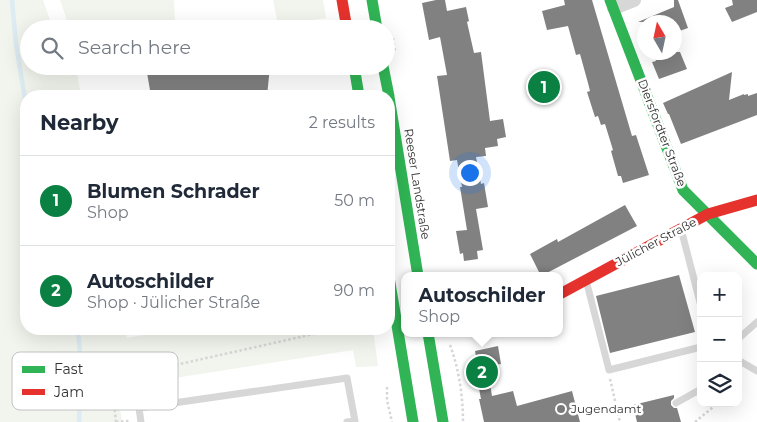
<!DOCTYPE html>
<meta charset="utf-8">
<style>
body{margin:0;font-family:Montserrat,sans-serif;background:#f6f6f7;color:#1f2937}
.controls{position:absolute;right:15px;bottom:15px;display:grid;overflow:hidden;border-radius:10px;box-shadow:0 5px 20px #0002}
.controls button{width:45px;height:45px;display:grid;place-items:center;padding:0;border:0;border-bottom:1px solid #e0e1e3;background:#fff;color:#1f2937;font:25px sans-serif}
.compass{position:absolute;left:637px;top:15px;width:45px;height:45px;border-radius:50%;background:#fff;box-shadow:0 5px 20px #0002;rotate:351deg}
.you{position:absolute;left:469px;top:172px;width:18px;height:18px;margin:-12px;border:4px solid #fff;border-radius:50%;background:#1a73e8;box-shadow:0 0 0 8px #1a73e833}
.badge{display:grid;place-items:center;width:32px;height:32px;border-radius:50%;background:#0b8043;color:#fff;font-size:16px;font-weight:700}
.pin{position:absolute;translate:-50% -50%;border:2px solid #fff;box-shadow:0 1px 5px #0006}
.popup{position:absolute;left:401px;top:272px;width:162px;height:65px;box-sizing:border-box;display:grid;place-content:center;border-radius:10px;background:#fff;filter:drop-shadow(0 1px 4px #0005);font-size:16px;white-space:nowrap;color:#747a83}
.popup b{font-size:19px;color:#1f2937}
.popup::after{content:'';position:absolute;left:50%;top:100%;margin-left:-10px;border:10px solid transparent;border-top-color:#fff}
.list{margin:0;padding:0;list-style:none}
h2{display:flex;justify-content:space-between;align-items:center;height:65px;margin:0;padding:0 20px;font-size:21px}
h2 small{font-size:16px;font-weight:400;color:#747a83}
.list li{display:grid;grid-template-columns:32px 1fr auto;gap:15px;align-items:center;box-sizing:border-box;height:90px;padding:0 20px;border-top:1px solid #e0e1e3}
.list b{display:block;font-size:19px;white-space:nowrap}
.list p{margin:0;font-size:16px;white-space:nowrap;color:#747a83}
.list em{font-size:16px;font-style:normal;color:#747a83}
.icon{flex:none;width:28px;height:28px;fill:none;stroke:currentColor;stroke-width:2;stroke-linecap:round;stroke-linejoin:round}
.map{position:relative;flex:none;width:757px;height:422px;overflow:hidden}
.search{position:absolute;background:#fff;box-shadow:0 5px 20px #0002;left:20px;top:20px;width:375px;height:55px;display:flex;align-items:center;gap:12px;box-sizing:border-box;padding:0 18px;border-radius:28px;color:#747a83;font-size:19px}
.panel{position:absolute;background:#fff;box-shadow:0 5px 20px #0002;left:20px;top:90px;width:375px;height:245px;border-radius:20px}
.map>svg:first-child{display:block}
</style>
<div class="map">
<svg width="757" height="422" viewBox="0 0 757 422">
<rect width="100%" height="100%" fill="#fff"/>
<path fill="#f1f5ed" d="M0 0H43L53 29H29V66H67L69 71 77 74 81 96H26V329H125L127 338 177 329H373L378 366 356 367 353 350 117 387 122 422H0Z
M60 0H174L175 24 134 29H70Z
M273 0H323L326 18 278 25Z"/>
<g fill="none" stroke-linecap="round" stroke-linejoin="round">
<path stroke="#ddebf3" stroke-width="4.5" d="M12 0 16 44 26 105
M78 329 80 354 78 371 80 393 79 422"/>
</g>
<path fill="#818181" d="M436 0H445L447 11 466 7 469 21 467 22 474 53 481 52 490 121 503 119 506 137 497 139 498 146 485 148 486 156 476 157 481 184 484 183 488 207 476 209 483 250 477 251 478 259 464 261 463 253 460 254 456 231 467 230 460 187H462L457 160 450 161 437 76 447 75 440 37 429 40 422 3Z
M564 0H592L632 136 636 135 649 175 623 183 621 176H618L611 151 613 150 605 124 601 125 598 116 595 117 587 92 590 91 588 83 580 54 576 55 568 26 547 30 542 11 565 5Z
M674 0H678L688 28 674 33V22H638L674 7Z
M732 0H757V12L732 22 725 8 733 5Z
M653 52H680L687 69 659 79 652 62 656 61Z
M153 66H270L267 96H151L146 67Z
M732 72 729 100 744 94V95L748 94V96L757 93V115L681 144 669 114H668L663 103Z
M554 78 557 92 534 97 531 82Z
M625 205 637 226 541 276 530 254 557 239 558 242Z
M679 275 695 332 610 353 596 296Z
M498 346 501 364 487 366 492 396 513 391 517 406 572 391 580 422H484L479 399H481L475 368H478L475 351Z
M674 395V398L671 401V405L674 408H677L681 422H637L633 405Z"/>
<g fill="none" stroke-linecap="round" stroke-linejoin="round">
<path stroke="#d6d6d6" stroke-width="2.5" stroke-dasharray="2.5 2.5" stroke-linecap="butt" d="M393 38 395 52
M450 345C459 369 463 396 463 422
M610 379 620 422
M387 387V400L392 422
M116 422 112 386 122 377 336 329
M116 422 129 421
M695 422 718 403"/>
<path stroke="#d7d7d7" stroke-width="7" d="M681 229 701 306
M586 280 609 370 701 347
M738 339 757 322
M738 360 757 371
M676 403 701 389
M141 422 139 408 347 378 355 421 347 422"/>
<path stroke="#d7d7d7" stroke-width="14" d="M614 8 634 0"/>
<path stroke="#30b455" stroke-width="11" d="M372 0 377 29
M610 0 683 190 757 264
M354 66 359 96
M383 66 389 96
M389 97 418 276
M389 277 413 422
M428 333 443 422"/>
<path stroke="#e5322d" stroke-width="11" d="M342 0 347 29
M560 294 708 214 757 200"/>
</g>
<circle fill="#7a7a7a" stroke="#fff" stroke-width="2" cx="561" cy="409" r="5"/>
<g text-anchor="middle" stroke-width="5" stroke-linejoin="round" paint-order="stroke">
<g font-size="12" fill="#333" stroke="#fff">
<text transform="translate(662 133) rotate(69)" y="4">Diersfordter Straße</text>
<text transform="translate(417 184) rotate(81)" y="4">Reeser Landstraße</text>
<text transform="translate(656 242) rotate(-28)" y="4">Jülicher Straße</text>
</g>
<g font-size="12" fill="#333" stroke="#fff" text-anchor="start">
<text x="571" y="413">Jugendamt</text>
</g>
</g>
<rect x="12" y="352" width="166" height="58" rx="8" fill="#fff" stroke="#c2c2c2" stroke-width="1"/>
<rect x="22" y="366" width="23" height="7" fill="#30b455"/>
<rect x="22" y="389" width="23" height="6" fill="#e5322d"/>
<g font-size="14" fill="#333">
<text x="54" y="374">Fast</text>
<text x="54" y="397">Jam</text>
</g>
</svg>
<div class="controls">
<button>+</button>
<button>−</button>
<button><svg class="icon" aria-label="layers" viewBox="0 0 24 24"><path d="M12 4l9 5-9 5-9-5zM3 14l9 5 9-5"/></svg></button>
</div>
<svg class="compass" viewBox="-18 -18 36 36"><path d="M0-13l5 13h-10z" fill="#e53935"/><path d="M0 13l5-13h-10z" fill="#747a83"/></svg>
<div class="you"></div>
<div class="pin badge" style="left:544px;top:87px">1</div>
<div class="pin badge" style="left:482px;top:372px">2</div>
<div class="popup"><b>Autoschilder</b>Shop</div>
<div class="search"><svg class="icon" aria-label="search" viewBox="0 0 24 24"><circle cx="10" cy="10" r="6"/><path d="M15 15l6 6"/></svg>Search here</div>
<section class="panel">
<h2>Nearby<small>2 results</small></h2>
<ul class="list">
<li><span class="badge">1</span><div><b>Blumen Schrader</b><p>Shop</p></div><em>50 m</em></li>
<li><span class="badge">2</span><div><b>Autoschilder</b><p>Shop · Jülicher Straße</p></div><em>90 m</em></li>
</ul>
</section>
</div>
